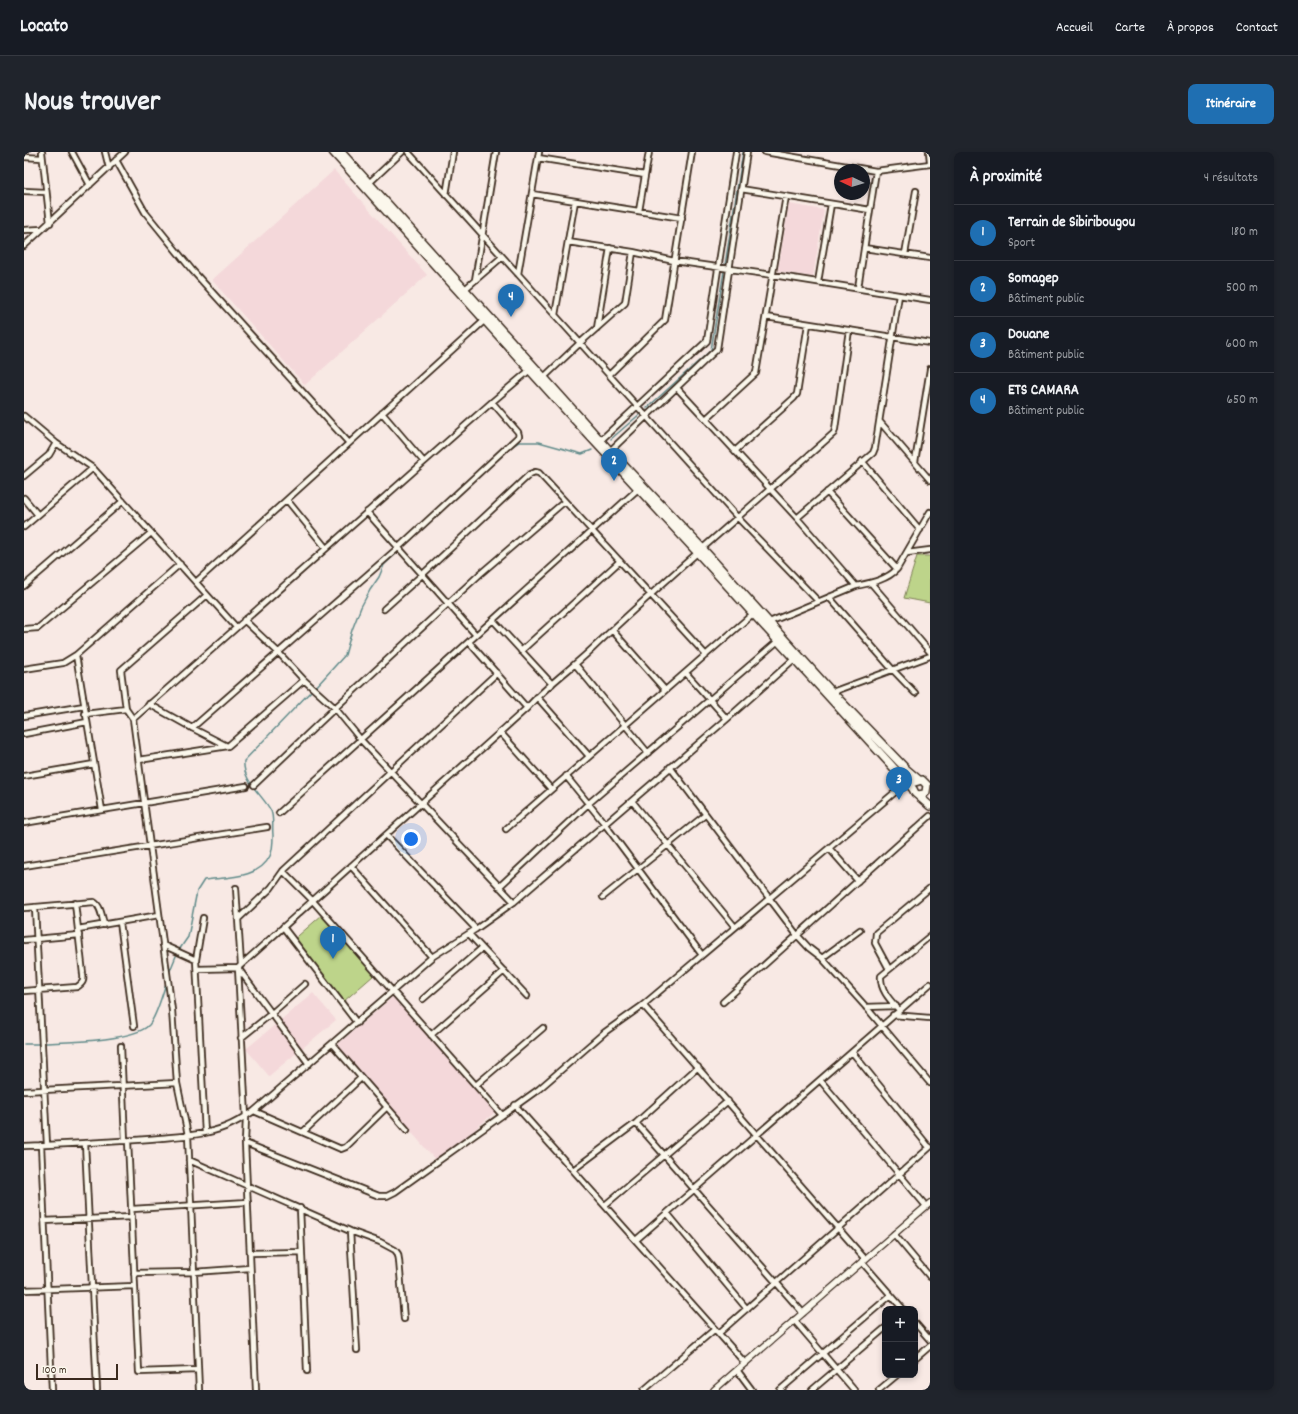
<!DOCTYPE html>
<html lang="fr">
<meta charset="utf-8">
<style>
body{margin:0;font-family:Dekko,sans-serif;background:#20242c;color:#f1f3f6}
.controls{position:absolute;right:12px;bottom:12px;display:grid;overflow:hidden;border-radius:8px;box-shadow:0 2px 6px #0003}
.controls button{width:36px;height:36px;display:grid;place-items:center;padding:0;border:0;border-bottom:1px solid #363941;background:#171b24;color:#f1f3f6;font:20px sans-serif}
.compass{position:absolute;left:810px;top:12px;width:36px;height:36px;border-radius:50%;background:#171b24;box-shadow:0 2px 6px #0003;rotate:274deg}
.scale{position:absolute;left:12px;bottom:10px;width:82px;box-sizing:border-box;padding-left:4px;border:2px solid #3b2a1e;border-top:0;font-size:11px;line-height:14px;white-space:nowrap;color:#3b2a1e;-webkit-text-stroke:3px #fbf7ec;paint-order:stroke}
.you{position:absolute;left:387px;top:687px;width:14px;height:14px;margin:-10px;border:3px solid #fff;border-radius:50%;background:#1a73e8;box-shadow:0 0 0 6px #1a73e833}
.badge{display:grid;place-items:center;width:26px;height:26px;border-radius:50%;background:#1f6fb2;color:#fff;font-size:13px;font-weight:700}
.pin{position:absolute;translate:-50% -33px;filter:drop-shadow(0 1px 2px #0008)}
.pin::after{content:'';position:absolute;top:21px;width:14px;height:12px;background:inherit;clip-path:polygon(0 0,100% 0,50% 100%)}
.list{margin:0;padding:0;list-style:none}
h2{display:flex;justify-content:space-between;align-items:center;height:52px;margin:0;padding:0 16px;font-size:17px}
h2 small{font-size:13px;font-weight:400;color:#9ea1a6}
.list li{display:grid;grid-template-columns:26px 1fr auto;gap:12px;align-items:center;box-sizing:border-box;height:56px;padding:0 16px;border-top:1px solid #363941}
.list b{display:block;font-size:15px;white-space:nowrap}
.list p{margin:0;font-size:13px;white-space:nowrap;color:#9ea1a6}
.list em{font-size:13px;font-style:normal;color:#9ea1a6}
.map{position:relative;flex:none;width:906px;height:1238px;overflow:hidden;border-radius:8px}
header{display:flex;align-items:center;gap:24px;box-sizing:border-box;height:56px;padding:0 20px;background:#171b24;border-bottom:1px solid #363941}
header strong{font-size:19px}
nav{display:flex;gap:22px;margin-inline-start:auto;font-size:14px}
.intro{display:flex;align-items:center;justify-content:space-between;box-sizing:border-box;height:96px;padding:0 24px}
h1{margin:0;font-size:28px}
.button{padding:10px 18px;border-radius:8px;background:#1f6fb2;color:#fff;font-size:14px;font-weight:700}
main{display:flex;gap:24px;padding:0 24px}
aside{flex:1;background:#171b24;border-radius:8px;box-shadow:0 2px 6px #0003}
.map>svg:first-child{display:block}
</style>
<header>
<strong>Locato</strong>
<nav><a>Accueil</a><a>Carte</a><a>À propos</a><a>Contact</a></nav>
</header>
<div class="intro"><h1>Nous trouver</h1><a class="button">Itinéraire</a></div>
<main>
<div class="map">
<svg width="906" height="1238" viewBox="0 0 906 1238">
<rect width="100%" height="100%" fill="#f8e9e4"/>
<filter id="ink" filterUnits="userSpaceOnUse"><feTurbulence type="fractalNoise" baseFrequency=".025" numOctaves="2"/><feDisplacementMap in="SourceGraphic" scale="8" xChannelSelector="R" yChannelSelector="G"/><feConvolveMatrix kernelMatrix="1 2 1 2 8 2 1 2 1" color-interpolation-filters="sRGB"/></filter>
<g filter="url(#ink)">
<path fill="#f4d8da" d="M310 18 403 123 281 233 188 128Z
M765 52 800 58 789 125 754 119Z
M289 841 312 868 245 924 222 897Z
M371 843 471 960 413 1010 313 893Z"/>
<path fill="#bdd48a" stroke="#7c7f54" d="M893 404H906V451L880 446Z
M298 763 350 823 319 850 267 790Z"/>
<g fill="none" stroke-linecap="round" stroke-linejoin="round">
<path stroke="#618b8a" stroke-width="1.5" d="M701 113 719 0
M623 256 687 198 700 119
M587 287 617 261
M480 300 495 290H515L558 302 568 298
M291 536 321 503 328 478 337 455 346 438 355 425 360 413 429 348
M155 798 164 785 173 739 180 728C202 725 235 727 246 704 249 698 249 690 249 683 248 676 250 665 247 659 239 643 218 629 220 609L288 538
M145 821 152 804
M20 891C42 890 110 889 125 873 132 865 139 841 142 831
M0 892H16"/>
<defs>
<path id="minor" d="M18 0 26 71
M48 0 66 33
M81 0 85 16
M384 0 714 366 794 449
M741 0 852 19 906 12
M905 0 906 10
M0 5 18 6
M514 6 621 23
M92 8 121 60 168 118 325 291
M344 32 378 0
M717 37 846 58
M0 39 22 40
M508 42 658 66
M422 43 429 0
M615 59 625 0
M0 78 18 77
M544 90 609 100 650 109 749 123 906 148
M0 94 101 0
M840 96 906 106
M881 102 892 39
M494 122 515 0
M451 128 472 0
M794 130 807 52
M834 136 852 19
M441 137 478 105
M531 163 551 49
M742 165 906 191
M573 176 586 96
M585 223 641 168 668 0
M518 227 556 191 601 151 609 100
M653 236 773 366 832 434
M358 261 400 310
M0 264 32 291 69 316 212 475
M682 267 732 221 762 44
M856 270 906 328
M577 288 683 189 712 0
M586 299 693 197 723 0
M711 299 770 246 773 242 784 172
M838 309 896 378
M891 310 906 217
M0 324 25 303 32 291
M803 340 873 417
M0 346 14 363
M263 348 302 396
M343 360 452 483
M773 366 849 301 851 296 875 143
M0 375 69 316
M883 401 906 398
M172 430 461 168
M847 431 906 500
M0 434 99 349
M805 445 868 517 891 541
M360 457 399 422 506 322 511 320 515 321 682 503
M220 468 254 500 280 528 311 556 337 588 490 750
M469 468 528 532
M743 471 832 434C846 431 863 428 873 417L906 360
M0 477 14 476 127 381
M588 478 641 538
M445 490 503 556
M497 499 596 409
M52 503 78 658
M551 512 624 601
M0 517 39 511 52 503 156 412
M662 521 703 567
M808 540 906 504
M513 545 565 604
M125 552 168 576 203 594
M61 562 102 557
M0 564 60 554
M109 567 468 250 507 217
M168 576 375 395 495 284 494 280 468 250
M476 580 527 637
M0 582 63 570
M115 608 204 594 280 528
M646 615 773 783 785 796 798 806 842 855 906 931
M0 624 70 612
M542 624 580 671 678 803
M230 633 311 556 456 422 540 350
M608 649 711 775
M255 661 614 337
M0 671 222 634
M482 677 731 460
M362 683 452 777
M805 696 834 729
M0 714 243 675
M327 714 408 805
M259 719 288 748 478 963
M475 735 564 652 754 489
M212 736 217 813
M579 745 681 663
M11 755 23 993
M0 756 70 750C77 754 78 765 80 773
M179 766 172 808 181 981
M214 767 247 736 259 719 473 521
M96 770 110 874
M259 775 333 871
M54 777 135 763
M445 782 503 844
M0 788 55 783
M139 793 172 808
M798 806 836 778
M214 816 222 965 221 991 232 1238
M214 816 285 912
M173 817 214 816 217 813 503 556C522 534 547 517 568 497 646 422 729 353 810 281L811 277 825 178
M865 817 851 791 852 781 906 736
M0 839 53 835C59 831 60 829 59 822L51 751
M399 847 458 796
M699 850 906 664
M619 853 841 1107
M842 855 872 854
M875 858C866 848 856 838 857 824L906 784
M869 863 906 866
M407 883 480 819
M217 886 248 861 281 832
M308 892 383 978
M97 894 101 989
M828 900 905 995
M796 928 902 1054
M452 933 519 876
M0 939 153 931
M491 953 721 1211
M230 959 317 997 322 995 363 955
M612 971 779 1161
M279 980 337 926
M104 989 115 1220 174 1218
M61 991 73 1238
M221 991 355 1044H363L371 1040 515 937 581 880 619 853 882 631
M17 993 28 1238
M0 994C46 992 92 990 137 986 159 984 181 983 201 975 211 971 221 965 230 959L408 805 452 777 490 750 703 567 770 507
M165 1008 326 1079 356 1090 371 1098 374 1102 375 1108 380 1167
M549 1018 612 971 674 915
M581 1053 704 949
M276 1056 283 1219
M108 1057 224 1050
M643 1061 723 1157
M20 1069 108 1065
M326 1079 333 1198
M870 1082 906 1125
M612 1088 906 832
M226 1101 277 1100
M838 1110 879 1157
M110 1121 170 1120 226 1116
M0 1138 111 1134
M770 1168 830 1238
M891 1171 906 1188
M695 1181 906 995
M891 1207 906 1194
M713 1218 728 1238
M175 1238 164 983 153 931 148 858 109 567 102 557 97 518 183 443
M620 1238 691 1177
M756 1238 867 1143
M788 1238 861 1176
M855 1238 873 1223"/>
<path id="tertiary" d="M690 1238 906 1051"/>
<path id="trunk" d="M309 0 547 264 673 400 889 637 891 641 906 654
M317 0 586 299 678 396 808 540 882 617 895 628
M891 630 898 628 903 633 902 640 900 642 894 643"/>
</defs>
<use href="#minor" stroke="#3b2a1e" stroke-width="8"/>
<use href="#tertiary" stroke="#3b2a1e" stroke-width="8"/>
<use href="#trunk" stroke="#3b2a1e" stroke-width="10"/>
<use href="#minor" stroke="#fbf7ec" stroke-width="4.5"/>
<use href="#tertiary" stroke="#fbf7ec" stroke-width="5.5"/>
<use href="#trunk" stroke="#fbf7ec" stroke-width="7"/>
</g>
</g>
</svg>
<div class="controls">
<button>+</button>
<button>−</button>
</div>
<svg class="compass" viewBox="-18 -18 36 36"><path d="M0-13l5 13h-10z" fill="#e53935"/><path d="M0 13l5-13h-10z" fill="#9ea1a6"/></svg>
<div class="scale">100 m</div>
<div class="you"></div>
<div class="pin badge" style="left:309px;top:807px">1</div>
<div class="pin badge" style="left:590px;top:329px">2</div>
<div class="pin badge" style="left:875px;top:648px">3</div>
<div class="pin badge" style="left:487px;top:165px">4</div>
</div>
<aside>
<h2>À proximité<small>4 résultats</small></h2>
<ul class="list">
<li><span class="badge">1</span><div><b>Terrain de Sibiribougou</b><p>Sport</p></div><em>180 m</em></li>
<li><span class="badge">2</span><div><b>Somagep</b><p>Bâtiment public</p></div><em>500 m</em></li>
<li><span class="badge">3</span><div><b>Douane</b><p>Bâtiment public</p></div><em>600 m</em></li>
<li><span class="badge">4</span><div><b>ETS CAMARA</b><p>Bâtiment public</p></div><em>650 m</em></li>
</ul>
</aside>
</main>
